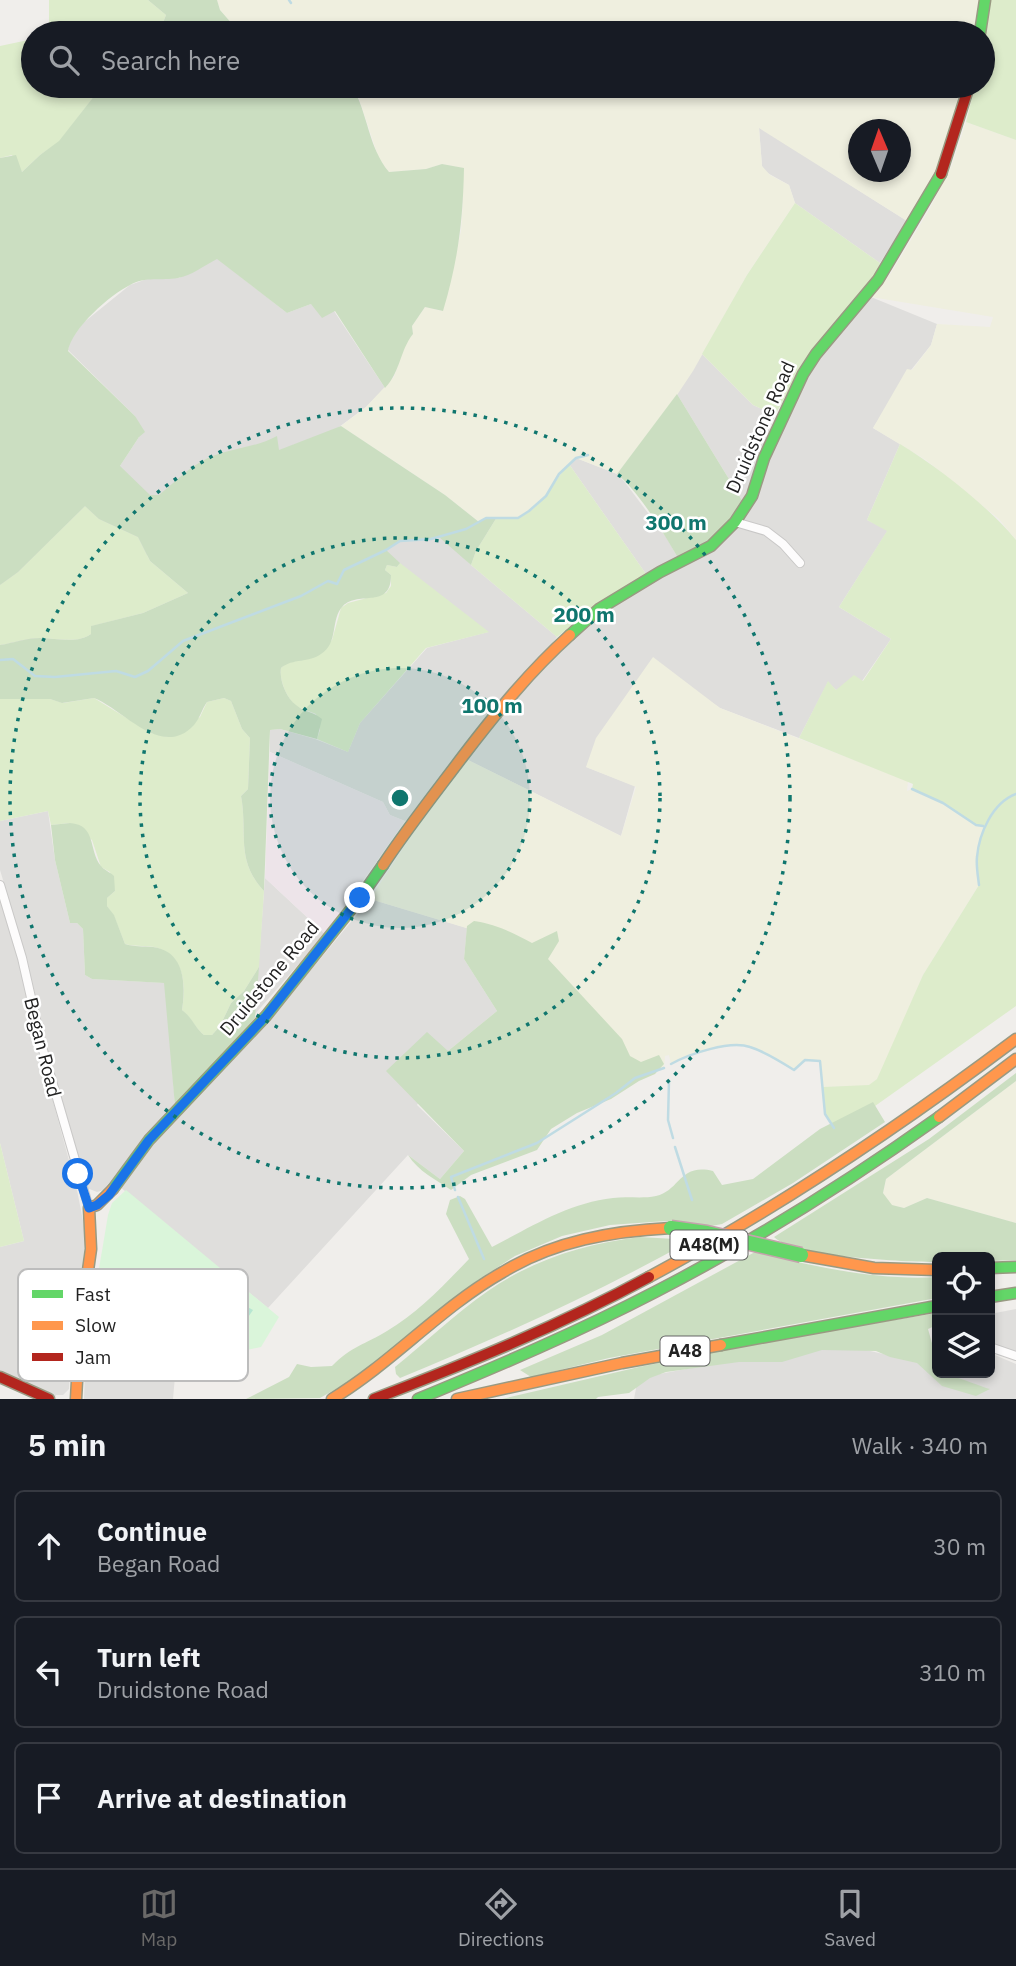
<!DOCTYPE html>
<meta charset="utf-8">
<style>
body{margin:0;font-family:"IBM Plex Sans",sans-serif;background:#20242c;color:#f1f3f6}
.controls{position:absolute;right:21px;bottom:21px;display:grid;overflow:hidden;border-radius:10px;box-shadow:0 4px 10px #0003}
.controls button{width:63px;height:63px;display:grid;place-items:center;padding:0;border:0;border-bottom:2px solid #363941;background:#171b24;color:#f1f3f6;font:35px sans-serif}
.compass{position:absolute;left:848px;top:119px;width:63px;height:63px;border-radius:50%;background:#171b24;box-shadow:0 4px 10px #0003;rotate:358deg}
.stop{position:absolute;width:21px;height:21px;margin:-16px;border:5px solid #1a73e8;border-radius:50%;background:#fff}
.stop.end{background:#1a73e8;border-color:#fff;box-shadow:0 2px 7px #0008}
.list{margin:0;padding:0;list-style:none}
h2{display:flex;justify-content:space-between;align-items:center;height:91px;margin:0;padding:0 28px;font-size:30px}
h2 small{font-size:23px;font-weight:400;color:#9ea1a6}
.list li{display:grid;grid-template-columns:46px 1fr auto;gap:21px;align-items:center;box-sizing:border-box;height:112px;margin:0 14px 14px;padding:0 14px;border:2px solid #363941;border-radius:10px}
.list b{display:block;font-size:26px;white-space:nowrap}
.list p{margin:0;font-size:23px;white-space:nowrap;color:#9ea1a6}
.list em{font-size:23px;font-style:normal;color:#9ea1a6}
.icon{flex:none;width:38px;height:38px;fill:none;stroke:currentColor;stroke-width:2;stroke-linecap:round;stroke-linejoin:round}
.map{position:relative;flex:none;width:1016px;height:1399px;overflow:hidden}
.search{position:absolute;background:#171b24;box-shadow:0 4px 10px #0003;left:21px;right:21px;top:21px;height:77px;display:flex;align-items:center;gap:18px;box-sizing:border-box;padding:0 24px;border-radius:38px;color:#9ea1a6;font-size:26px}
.sheet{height:469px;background:#171b24}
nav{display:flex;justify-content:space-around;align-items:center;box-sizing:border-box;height:98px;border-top:2px solid #363941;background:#171b24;font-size:19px;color:#9ea1a6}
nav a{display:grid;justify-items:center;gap:4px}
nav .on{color:#6a6968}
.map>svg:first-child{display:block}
</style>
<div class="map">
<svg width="1016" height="1399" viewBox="0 0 1016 1399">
<rect width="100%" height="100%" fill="#f0eeeb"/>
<path fill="#dfdedc" d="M759 127 907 221 880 263 795 203 789 185 764 171 762 166Z
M217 258 287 313 311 304 334 311 385 388 366 407 335 430 293 445 38 638 0 645V585L120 466 139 437 135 416 68 350 70 341 83 323 130 285 147 279 179 278Z
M871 297 937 324 931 345 911 370 873 428 900 444 867 520 888 530 839 607 891 639 862 681 836 690 828 682 799 738 720 708 698 693 586 767 635 786 621 836 468 760 488 729 545 662 609 606 707 552 731 534 752 504 793 402 816 361 830 341Z
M702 354 753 405 775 415 743 502 677 394Z
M576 458 617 474 624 481 666 537 678 558 646 574 569 464Z
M432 527 471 565 557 637 412 816 405 821 390 815 383 802 270 752V730L280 729 315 739 348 752 360 723 427 648 488 632 378 547Z
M48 811 55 860 70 923H77L83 929 85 975 92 979 166 983 175 1106 139 1143 107 1189 97 1192 87 1188 54 1076 26 956 0 870V821Z
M265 878 325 934 255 1014Z
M0 896 18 954 36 1039 77 1190 85 1231 84 1252 72 1334 69 1389 63 1395H56L55 1398 18 1384 0 1372V1247L24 1241 0 1143Z
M370 899 467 928 464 959 497 1011 448 1051 417 1105 464 1151 440 1179 408 1155 268 1308 120 1187 152 1142 198 1096 310 971Z
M1016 1309V1352L990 1343V1314Z
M832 1342 917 1362 948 1379 942 1373H990V1353L1016 1364V1399H634L638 1378Z
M86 1346 176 1365 173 1399H84Z"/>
<path fill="#ede4e9" d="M270 752 383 802 390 815 405 821 325 934 265 878Z"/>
<path fill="#efefdf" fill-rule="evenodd" d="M217 0H979L973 33 579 31 240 33 220 10Z
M352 86H962L939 165 907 221 759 128 762 166 770 175 789 185 795 203 747 275 693 371 671 404 617 474 576 458 559 474 546 496 529 511 518 518H486L479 522 445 495 341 426 366 407 394 377 406 342 413 334 412 326 425 307 442 311 461 231 463 199V168L442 164 426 169 389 172 379 159 358 96ZM858 130H900V172H858Z
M966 122 1016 140V540L999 519 926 460 873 428 907 369 912 370 931 345 937 324 990 327 993 317 871 297 891 273 929 210 952 165Z
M653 657 720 708 908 781 907 791 912 789 943 803 975 825 984 826 977 857 979 885 923 975 887 1060 877 1079 869 1086 823 1087 820 1061 805 1060 794 1070 749 1046H728L687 1056 671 1064 669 1055 665 1056 664 1068 635 1078 486 934 370 899 423 818 468 760 621 836 636 787 586 767 596 738Z
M1016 1081V1223L927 1198 904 1208 891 1205 883 1193 886 1179Z"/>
<path fill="#ddeccb" d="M49 0H148L166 15 159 33H46L49 27Z
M990 0H1016V140L966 122 975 86H983V46Z
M33 39V86H102L59 142 40 155 22 172 12 155 0 158V46Z
M795 203 880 263 876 276 797 376 775 415 753 405 702 354 747 275Z
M900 444C938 467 988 506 1016 540V1006L868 1111 834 1128 825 1114 823 1087 869 1085 877 1079 923 975 979 885 977 857 984 826 976 825 943 803 912 789 913 784 799 738 828 681 836 690 854 675 863 681 891 639 839 607 887 531 867 520Z
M569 464 646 574 592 609 557 637 471 565 476 551 497 517C504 518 513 519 519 517 543 509 553 480 569 464Z
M85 506 99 519 138 537 150 561 188 593 143 613 92 626 91 634C78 644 56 638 40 638 27 638 13 643 0 645V585L18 572Z
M400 563 489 632 426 648 360 723 348 752 317 739 320 730 316 714C310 711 300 709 295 705 286 697 279 679 281 668L287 663 310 658 332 640 341 608 348 603 386 593 391 586V575L385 570 387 565 397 567Z
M24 698 50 699 63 703 94 698 151 733 167 737 200 717 207 702 224 698 231 701 242 729 250 738 248 789 241 796C248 833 235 860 264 891L259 967 244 991 231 1003 220 1026 212 1035H204C194 1027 192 1018 182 1010 186 986 185 957 158 948 148 945 136 947 125 944L114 916 107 906V898L115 891 110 872 101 867 92 840 70 823 51 825 48 811 0 821V699Z
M0 1143 24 1241 0 1247Z"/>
<path fill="#cbdec1" d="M148 0H217L220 10 240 33H159L166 15Z
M102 86H352C368 113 368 147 389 172L426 169 442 164 464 168C463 221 458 261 443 311L425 307 412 326 413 334C400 350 400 373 385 388L335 311 322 318 311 304 287 313 217 259C205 265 191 276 178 278 162 281 145 276 130 285 110 295 72 328 68 351L135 416 145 432 139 437 120 466 150 495H159C174 483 190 466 208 458 231 448 255 448 277 436L279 450 341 426 445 495 479 522 486 518 497 517 476 551 471 565 439 537 400 541 386 550 400 563 397 567 387 565 385 570 391 575C391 610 359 590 343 606 330 619 339 643 321 654 309 663 293 658 281 668 279 679 286 698 296 705 304 712 314 712 322 719L317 739 280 729 270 730 264 891C235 860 248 833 241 796L248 789 250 738 242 729 231 701 224 698 207 702C202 709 200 718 194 725 162 760 123 709 94 698L62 703 50 699H0V645C13 643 27 638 40 638 56 638 78 644 91 634V626L143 613 188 593 150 561 138 537 99 519 85 506 18 572 0 585V158L16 155 22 172 40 155 59 141Z
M677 394 743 502C723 534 711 542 678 558 663 532 640 493 617 474Z
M70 823C97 825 88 850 101 866 104 870 110 872 114 876L115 891 107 898V906L114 915 125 944C134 947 143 946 153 947 185 951 186 985 182 1010 193 1018 194 1027 204 1035H212L220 1026 231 1003 244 991 259 967 255 1018 175 1106 164 983 92 979 85 975 83 929 77 923H70L55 860 51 825Z
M474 921C496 924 513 933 532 943L557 931 559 941 548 959 622 1039 630 1056 641 1062 659 1055 664 1064 655 1074 639 1081 611 1099 577 1113 551 1129 537 1150 471 1175 451 1190C435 1179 419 1172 408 1155L440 1179 464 1151 386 1071 427 1032 448 1051 497 1011 464 959 467 926Z
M1016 1073V1081L886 1179 883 1193 892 1205 904 1208 927 1198 1016 1223V1260L990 1261V1257H937V1262C907 1262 793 1257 774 1237L929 1139Z
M873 1102 885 1122 793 1183 722 1224 706 1227 666 1221 610 1225 562 1236 515 1256 478 1280 359 1376 320 1398 246 1399 289 1377 297 1364 311 1367 332 1366C352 1346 364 1345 387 1331 418 1313 445 1284 469 1259L446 1214 450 1200 460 1196 465 1199 492 1247C531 1227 568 1203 613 1198 627 1196 642 1199 656 1196 680 1191 679 1163 713 1171L722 1185 753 1179 820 1129Z
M640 1237 692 1240C597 1293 500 1337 400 1378L396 1374 395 1367C426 1342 455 1314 488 1291 534 1259 585 1244 640 1237Z
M755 1252C812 1266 879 1281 937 1277V1298L609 1358 531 1377 520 1370 602 1335Z
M937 1313V1325L928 1329 937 1361V1373C949 1373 976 1385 990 1389L976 1396 942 1386 917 1363 890 1357 876 1351 822 1350 782 1362H739L666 1372 650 1378 629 1393 598 1397 596 1399H502L639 1367 796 1336Z"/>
<path fill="#daf5da" d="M126 1190 279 1317 261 1347 176 1365 86 1346 108 1215 112 1203Z"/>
<path fill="#b7e6d2" d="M240 1303 253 1310 235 1336 224 1328Z"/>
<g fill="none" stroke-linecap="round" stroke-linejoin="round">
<path stroke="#bfdbe3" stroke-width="2.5" d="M289 0 291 3
M0 660 13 659 35 676 55 677 116 671 135 677 148 671 183 641 301 596 328 581 337 584 344 570 386 550 400 541 431 539 466 529 486 518H518L529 511 546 496 559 474 576 458 588 455
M912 789 943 803 976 825 983 826
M979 885C978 876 976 866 977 857 979 834 992 803 1016 794
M671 1064C689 1054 730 1040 750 1047 763 1051 783 1063 794 1070L805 1060 820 1061 825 1114 834 1128
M669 1081 668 1120 673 1138
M675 1147 692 1200
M455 1190 451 1177 537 1143 616 1093 635 1078 664 1068
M458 1197 484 1259"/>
<defs>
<path id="street" d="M735 522 766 531 783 544 800 563
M0 885 22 958 43 1050 89 1208
M990 1347 1016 1356"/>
<path id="fast" d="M980 33 985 0
M570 635 599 609 660 572 711 546 735 522 752 496 764 458 803 374 816 354 878 280 941 174
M113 1189 149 1140 266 1016 360 898 383 865
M990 1268 1016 1267
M990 1297 1016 1293
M721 1345 937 1306
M418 1399C498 1366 578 1332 655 1292 754 1241 848 1182 939 1117"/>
<path id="slow" d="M383 865C408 827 436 792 463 756 496 713 530 671 570 635
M939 1117 1016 1059
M801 1255 874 1268 937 1270
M649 1277C778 1208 899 1127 1016 1039
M76 1399 80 1327 91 1249 89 1208 97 1205 113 1189
M332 1399C393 1362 441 1307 503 1272 554 1241 612 1231 671 1228
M457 1399 622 1363 721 1345"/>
<path id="jam" d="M941 174 969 86
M0 1377 49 1399
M374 1399C468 1363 561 1325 649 1277"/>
</defs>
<use href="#street" stroke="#c9c8c7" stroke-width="10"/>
<use href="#fast" stroke="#999a82" stroke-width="13"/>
<use href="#slow" stroke="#999a82" stroke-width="13"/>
<use href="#jam" stroke="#999a82" stroke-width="13"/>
<use href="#street" stroke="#fdfcfc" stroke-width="8"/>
<use href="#fast" stroke="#63d668" stroke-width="10"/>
<use href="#slow" stroke="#ff974d" stroke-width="10"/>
<use href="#jam" stroke="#b3261e" stroke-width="10"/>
<defs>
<path id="fast-bridge" d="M671 1228 707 1233 801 1255"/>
</defs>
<use href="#fast-bridge" stroke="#c5a2ac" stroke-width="17" stroke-linecap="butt"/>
<use href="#fast-bridge" stroke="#63d668" stroke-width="14"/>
</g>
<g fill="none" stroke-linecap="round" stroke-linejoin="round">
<path stroke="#1a73e8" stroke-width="9" d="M78 1174 89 1208 97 1205 109 1195 149 1140 266 1016 360 898"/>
</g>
<circle cx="400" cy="798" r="130" fill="#0f766e" fill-opacity=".12"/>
<g fill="none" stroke="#0f766e" stroke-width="3.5" stroke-dasharray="3.5 7">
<circle cx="400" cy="798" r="130"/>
<circle cx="400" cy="798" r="260"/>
<circle cx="400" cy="798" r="390"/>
</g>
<g text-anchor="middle" stroke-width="5" stroke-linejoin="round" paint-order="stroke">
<g fill="#fff" stroke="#646464" stroke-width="2">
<rect x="670.5" y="1230.5" width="77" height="29" rx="5"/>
<rect x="660.5" y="1336.5" width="49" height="29" rx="5"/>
</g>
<g font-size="18" font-weight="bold" fill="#222">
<text x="709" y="1251">A48(M)</text>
<text x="685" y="1357">A48</text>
</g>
<g font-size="19" fill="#222" stroke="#fff">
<text transform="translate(760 427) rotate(-66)" y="7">Druidstone Road</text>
<text transform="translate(269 978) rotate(-50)" y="7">Druidstone Road</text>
<text transform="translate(43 1047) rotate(76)" y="7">Began Road</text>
</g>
</g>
<rect x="18" y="1269" width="230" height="112" rx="10" fill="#fff" stroke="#bdbdbd" stroke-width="2"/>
<rect x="32" y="1290" width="31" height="8" fill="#63d668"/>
<rect x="32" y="1321" width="31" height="9" fill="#ff974d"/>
<rect x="32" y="1353" width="31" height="8" fill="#b3261e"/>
<g font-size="19" fill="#222">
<text x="75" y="1301">Fast</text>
<text x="75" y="1332">Slow</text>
<text x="75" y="1364">Jam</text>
</g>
<circle cx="400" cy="798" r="10" fill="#0f766e" stroke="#fff" stroke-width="3.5"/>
<g font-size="21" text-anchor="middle" font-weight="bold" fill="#0f766e" stroke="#fff" stroke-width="5" stroke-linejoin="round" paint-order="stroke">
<text x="676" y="530">300 m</text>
<text x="584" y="622">200 m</text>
<text x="492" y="713">100 m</text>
</g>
</svg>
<div class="controls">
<button><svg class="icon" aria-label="locate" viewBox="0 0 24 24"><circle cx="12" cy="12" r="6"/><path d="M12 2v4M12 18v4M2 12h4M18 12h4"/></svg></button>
<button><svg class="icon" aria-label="layers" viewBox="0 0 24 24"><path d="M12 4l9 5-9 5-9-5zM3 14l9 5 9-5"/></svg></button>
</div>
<svg class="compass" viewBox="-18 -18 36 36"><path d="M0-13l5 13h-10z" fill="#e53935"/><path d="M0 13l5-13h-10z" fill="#9ea1a6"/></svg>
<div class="stop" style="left:78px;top:1174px"></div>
<div class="stop end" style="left:360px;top:898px"></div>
<div class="search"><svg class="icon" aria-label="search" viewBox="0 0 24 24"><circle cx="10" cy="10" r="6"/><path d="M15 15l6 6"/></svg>Search here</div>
</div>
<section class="sheet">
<h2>5 min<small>Walk · 340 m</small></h2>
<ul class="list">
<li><svg class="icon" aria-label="ahead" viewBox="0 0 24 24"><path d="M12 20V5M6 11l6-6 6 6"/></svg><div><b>Continue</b><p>Began Road</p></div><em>30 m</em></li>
<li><svg class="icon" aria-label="left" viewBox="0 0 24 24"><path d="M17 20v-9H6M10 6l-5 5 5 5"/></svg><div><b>Turn left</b><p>Druidstone Road</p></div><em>310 m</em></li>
<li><svg class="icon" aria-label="arrive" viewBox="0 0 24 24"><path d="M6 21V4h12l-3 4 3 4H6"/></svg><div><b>Arrive at destination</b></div></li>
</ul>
</section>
<nav>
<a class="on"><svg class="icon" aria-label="map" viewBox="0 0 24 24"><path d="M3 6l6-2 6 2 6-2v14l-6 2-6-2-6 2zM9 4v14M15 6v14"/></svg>Map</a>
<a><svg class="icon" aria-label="directions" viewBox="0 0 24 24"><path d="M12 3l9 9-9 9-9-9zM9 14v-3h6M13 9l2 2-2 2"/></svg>Directions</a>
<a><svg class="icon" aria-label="saved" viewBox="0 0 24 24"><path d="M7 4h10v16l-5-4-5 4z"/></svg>Saved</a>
</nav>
